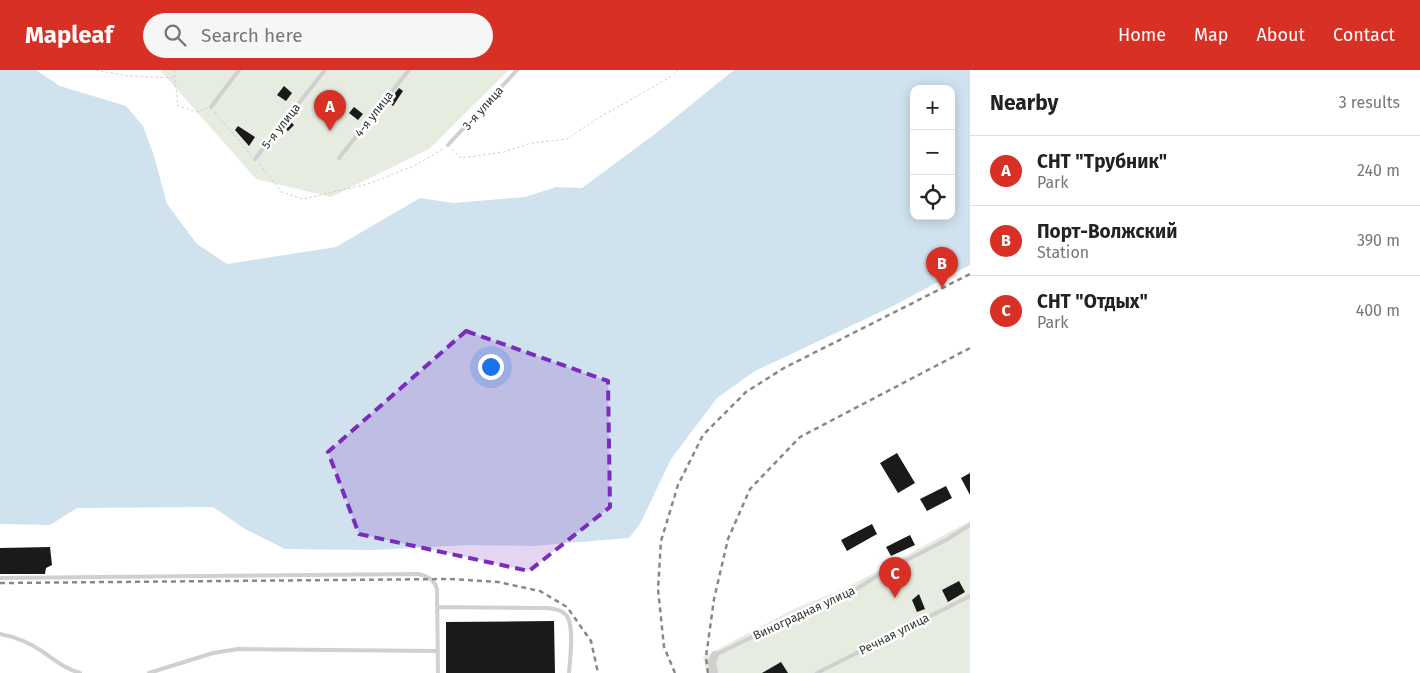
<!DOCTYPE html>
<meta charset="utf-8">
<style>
body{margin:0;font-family:"Fira Sans",sans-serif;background:#f6f6f6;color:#222}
.controls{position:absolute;right:15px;top:15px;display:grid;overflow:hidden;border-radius:10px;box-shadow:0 2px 12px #0003}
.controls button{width:45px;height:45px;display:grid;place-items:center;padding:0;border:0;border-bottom:1px solid #e0e0e0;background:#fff;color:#222;font:25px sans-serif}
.you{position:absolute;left:490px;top:296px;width:18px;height:18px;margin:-12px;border:4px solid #fff;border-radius:50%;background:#1a73e8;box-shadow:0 0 0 8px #1a73e833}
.badge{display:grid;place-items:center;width:32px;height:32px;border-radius:50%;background:#d93025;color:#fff;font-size:16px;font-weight:700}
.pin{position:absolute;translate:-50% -41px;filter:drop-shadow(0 1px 2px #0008)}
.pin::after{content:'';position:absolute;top:26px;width:18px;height:15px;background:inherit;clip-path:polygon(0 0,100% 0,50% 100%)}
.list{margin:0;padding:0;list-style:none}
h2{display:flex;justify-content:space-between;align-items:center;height:65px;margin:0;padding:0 20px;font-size:21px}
h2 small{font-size:16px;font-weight:400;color:#767676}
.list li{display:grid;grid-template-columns:32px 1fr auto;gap:15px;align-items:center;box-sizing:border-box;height:70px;padding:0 20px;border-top:1px solid #e0e0e0}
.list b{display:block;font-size:19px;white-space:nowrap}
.list p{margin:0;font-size:16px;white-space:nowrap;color:#767676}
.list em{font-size:16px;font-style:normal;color:#767676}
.icon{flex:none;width:28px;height:28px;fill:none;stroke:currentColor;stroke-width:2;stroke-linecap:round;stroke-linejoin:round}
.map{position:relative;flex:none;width:970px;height:603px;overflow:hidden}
header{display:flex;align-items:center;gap:30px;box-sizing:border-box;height:70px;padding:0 25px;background:#d93025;color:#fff}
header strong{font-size:24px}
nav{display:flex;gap:28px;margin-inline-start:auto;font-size:18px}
.search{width:350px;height:45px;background:#f6f6f6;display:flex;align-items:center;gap:12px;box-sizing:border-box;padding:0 18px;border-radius:28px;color:#767676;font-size:19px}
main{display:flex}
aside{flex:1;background:#fff}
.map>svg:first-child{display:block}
</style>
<header>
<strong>Mapleaf</strong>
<div class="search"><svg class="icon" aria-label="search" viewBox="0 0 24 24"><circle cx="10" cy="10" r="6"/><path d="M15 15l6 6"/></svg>Search here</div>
<nav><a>Home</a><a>Map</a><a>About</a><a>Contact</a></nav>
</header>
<main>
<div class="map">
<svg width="970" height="603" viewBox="0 0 970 603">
<rect width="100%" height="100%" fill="#fff"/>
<path fill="#e6ecdf" d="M160 0H509L429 79 331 127 256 109Z
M970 451V603H707L703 587 796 538 846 518Z"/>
<path fill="#cfe2ee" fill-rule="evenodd" d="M0 0H36L60 16 126 36 143 56 154 86 167 134 197 174 227 194 336 177 420 128 453 133 525 127 556 117 582 118 655 64 734 0H970V195L893 236 755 301 717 328 671 389 640 454 629 468 532 476 469 475 374 480 285 479 245 459 213 437 77 438 50 455 0 454ZM914 19H951V146H914Z"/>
<path fill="#1a1a1a" d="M284 16 292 23 286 31 277 25Z
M399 18 403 21 393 36 388 32Z
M354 37 363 44 358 50 349 43Z
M290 51 294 55 288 61 284 58Z
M238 56 255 67 249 76 235 60Z
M897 383 915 413 898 423 880 393Z
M970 403V425L961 408Z
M946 416 952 428 927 441 920 429Z
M872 454 877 464 847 481 841 470Z
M910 465 915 475 891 486 886 477Z
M50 477 52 495 46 498 45 504H0V478Z
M959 511 965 522 948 532 942 520Z
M919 524 925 539 917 542 912 530Z
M554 551 555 603H446V552Z
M781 592 788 603H762Z"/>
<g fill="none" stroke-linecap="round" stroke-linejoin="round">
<path stroke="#cdcdcd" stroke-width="1" stroke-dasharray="2.5 2.5" stroke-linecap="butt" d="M96 0 128 6 174 8
M174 0 178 36 197 42 207 38
M215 42 251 85
M452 79 461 88 504 82 531 73 567 69 600 47 669 8 678 0
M259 94 282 122 303 129 368 114 416 95 443 79"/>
<path stroke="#d0d0d0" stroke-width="4" d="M211 37 239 0
M448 75 517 0
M339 88 409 0
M255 89 325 0
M0 508 418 504C427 506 434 509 437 519L438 603
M438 537 547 538C555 539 564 540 568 548 574 560 570 589 569 603
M0 564C16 567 30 573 43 582 56 591 64 598 80 603
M715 585 810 539 846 526 883 502 946 470 970 455
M149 603 213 583 238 579 438 581
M817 603 970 526"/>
<path stroke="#d0d0d0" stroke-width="8" d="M714 603 712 592 715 585"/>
<path stroke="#888" stroke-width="2.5" stroke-dasharray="5 4" stroke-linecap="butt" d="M0 513 450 509 498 512 540 521 567 537 591 571 598 603
M675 603 664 577 658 519 661 471 678 415 703 365 746 322 784 298 970 204
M708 603 706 587 714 529 728 469 750 419 800 367 970 278"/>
</g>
<path fill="#7b2cbf" fill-opacity="0.2" stroke="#7b2cbf" stroke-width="4" stroke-dasharray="10 6" stroke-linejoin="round" d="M466 261 608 311 610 437 529 501 359 464 328 382Z"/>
<g text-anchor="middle" stroke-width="5" stroke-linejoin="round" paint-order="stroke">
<g font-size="12" fill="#333" stroke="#fff">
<text transform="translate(483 38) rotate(-48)" y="4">3-я улица</text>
<text transform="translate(374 44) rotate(-52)" y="4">4-я улица</text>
<text transform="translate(281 56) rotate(-52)" y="4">5-я улица</text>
<text transform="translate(804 543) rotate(-25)" y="4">Виноградная улица</text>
<text transform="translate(894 564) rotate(-27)" y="4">Речная улица</text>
</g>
</g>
</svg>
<div class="controls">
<button>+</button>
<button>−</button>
<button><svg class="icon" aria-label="locate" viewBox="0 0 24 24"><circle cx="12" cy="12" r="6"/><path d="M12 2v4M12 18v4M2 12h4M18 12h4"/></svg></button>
</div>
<div class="you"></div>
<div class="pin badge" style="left:330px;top:61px">A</div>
<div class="pin badge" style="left:942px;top:218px">B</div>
<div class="pin badge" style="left:895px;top:528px">C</div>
</div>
<aside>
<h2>Nearby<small>3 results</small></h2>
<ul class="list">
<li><span class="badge">A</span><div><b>СНТ &quot;Трубник&quot;</b><p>Park</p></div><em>240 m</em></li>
<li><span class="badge">B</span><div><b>Порт-Волжский</b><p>Station</p></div><em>390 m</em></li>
<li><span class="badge">C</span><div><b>СНТ &quot;Отдых&quot;</b><p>Park</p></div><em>400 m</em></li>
</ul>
</aside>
</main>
